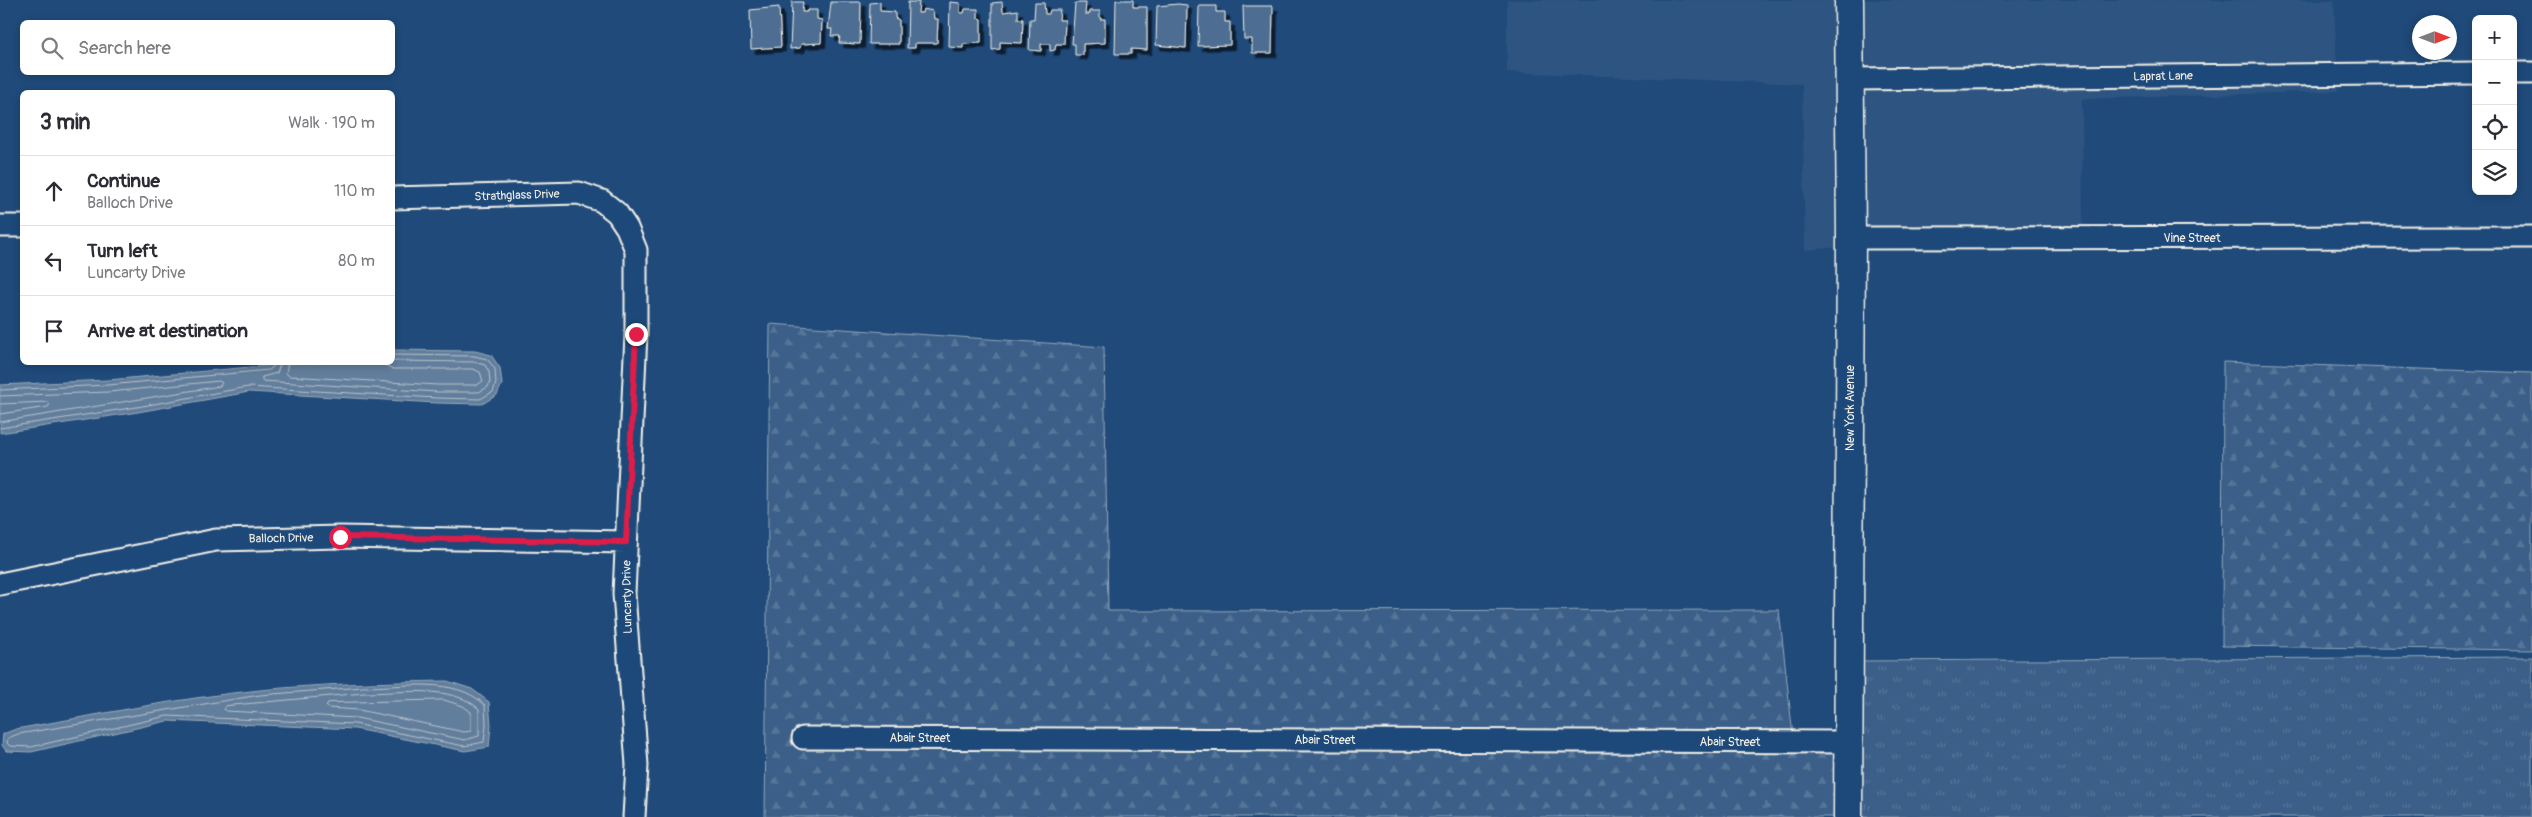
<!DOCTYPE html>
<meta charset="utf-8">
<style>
body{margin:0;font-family:Pangolin,sans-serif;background:#f2f2f3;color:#2b2b33}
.controls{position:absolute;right:15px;top:15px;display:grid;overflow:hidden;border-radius:8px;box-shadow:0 2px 8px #0003}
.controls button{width:45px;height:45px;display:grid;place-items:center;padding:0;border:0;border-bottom:1px solid #e1e1e2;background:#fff;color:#2b2b33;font:25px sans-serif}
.compass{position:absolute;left:2412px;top:15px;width:45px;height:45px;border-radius:50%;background:#fff;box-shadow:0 2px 8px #0003;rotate:90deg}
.stop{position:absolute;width:15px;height:15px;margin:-11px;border:4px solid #e11d48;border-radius:50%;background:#fff}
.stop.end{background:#e11d48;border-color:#fff;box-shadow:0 1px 5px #0008}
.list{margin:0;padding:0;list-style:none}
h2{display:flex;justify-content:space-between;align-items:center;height:65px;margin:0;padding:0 20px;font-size:21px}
h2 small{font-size:16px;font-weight:400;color:#7c7c81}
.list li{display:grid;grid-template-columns:32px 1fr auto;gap:15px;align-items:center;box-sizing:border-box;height:70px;padding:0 20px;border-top:1px solid #e1e1e2}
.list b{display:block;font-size:19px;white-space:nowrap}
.list p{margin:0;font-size:16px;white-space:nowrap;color:#7c7c81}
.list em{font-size:16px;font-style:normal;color:#7c7c81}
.icon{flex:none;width:28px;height:28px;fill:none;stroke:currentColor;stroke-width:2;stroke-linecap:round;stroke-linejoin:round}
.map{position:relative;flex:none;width:2532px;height:817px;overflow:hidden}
.search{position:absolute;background:#fff;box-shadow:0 2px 8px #0003;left:20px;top:20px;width:375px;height:55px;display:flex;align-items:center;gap:12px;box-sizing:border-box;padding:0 18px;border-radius:8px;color:#7c7c81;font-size:19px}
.panel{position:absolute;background:#fff;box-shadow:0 2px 8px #0003;left:20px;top:90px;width:375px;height:275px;border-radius:8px}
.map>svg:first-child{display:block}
</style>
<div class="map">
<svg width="2532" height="817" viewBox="0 0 2532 817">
<defs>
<pattern id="grass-tufts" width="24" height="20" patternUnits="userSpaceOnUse" patternTransform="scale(1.25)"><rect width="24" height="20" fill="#3a5f88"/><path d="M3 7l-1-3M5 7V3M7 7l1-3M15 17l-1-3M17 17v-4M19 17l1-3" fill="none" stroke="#577699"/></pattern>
<pattern id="forest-firs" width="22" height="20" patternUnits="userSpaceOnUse" patternTransform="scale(1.25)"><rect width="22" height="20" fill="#3a5f88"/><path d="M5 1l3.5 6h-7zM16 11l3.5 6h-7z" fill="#577699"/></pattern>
<filter id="shadow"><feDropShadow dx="4.5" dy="4.5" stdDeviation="0" flood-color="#0009"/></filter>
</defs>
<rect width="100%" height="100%" fill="#1f4a7a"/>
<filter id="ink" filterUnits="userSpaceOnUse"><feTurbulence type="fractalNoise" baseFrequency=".02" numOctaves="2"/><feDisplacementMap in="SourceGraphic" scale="10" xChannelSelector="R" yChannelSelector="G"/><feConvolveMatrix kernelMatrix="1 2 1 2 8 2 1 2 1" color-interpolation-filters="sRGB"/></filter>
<g filter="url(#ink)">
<path fill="#2d5581" d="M1507 0H1838L1841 247 1805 250 1802 84 1507 72Z
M1860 0H2334L2338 91 2082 99 2083 227 1862 245Z"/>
<path fill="url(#grass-tufts)" stroke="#97a8b8" d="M2532 657V817H1859V661Z"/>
<path fill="url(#forest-firs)" stroke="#97a8b8" d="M770 324 1104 347 1108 611 1779 610 1793 736 1837 734V817H765Z
M2223 362 2532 373V650L2222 646Z"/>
<path fill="#627e9d" stroke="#9cacbb" d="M393 350 475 351 491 355 500 368 502 384 497 395 482 404 437 403 249 392 138 412 0 433V385L108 380 294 363 392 362Z
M447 681 472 689 489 702 491 725 489 747 465 751 355 729 167 721 31 752 6 751 2 745 3 734 16 729C97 715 179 698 260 690 322 684 384 682 447 681Z"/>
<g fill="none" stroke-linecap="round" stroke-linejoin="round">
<path stroke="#bac3ca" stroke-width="1" d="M281 362 277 373 262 377V381L438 392H479L488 387 490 382 489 372 485 365 474 362 392 361
M288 362 286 373 289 376 438 385H477L483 381 480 372 473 369H393L379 362
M0 390 108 385 269 370 273 367 275 362
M0 396 109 392 219 381 222 383 220 386 0 422
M0 404 48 402 50 404 48 407 0 414
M0 428 137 407 248 387 437 398 480 399 493 392 496 383 495 369 487 359 474 356 392 355
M364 687C402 687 455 676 485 705L486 725 484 742 464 746 355 724 167 716 31 747 10 746 7 743 8 738 18 734 260 695Z
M364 693C397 693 453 684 479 709V736L465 740 357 718 226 711 224 709 226 706Z
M444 700 463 706 471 712V731L464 732 359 710 328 708 326 706 328 703Z"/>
</g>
<path fill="#4d6e92" stroke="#f4f1e8" filter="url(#shadow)" d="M1116 0H1133V7H1147V50L1131 49V54H1115Z
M792 2H803L802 12H807V10H817V19L822 20 821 43 801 44 800 48 790 49Z
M831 2H861L860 44 839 43 840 36H831L832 29H828Z
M880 2V11L895 12V18L899 20V44H869L870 3Z
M908 2H919L918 13H922L923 9 933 11 934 19H938L937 43H915V48H907Z
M950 2 960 3V13H964L965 9H978V18L981 19V43L963 44V48L949 47Z
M1002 2 1003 12 1018 10V19H1023L1022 43 1000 42V49L992 50V3Z
M1035 3H1044L1045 14H1049L1050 10H1060L1059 20H1065L1064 44H1056L1055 50 1050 51V44H1041V51L1029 50 1030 19H1034Z
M1075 3H1086L1085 14H1090V11H1100V19H1105V43L1083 44V55H1075V44H1072Z
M1178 4 1187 5 1186 48 1156 45 1157 6Z
M1199 6H1216V12H1225V22H1230V45L1198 46Z
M1243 6H1273L1272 53H1252V39H1244Z
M779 7 781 47 751 49 750 10Z"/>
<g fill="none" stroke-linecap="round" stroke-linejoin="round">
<defs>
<path id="street" d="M2513 73H2532
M1850 79 2476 73
M392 198 579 193 602 201 617 213 627 228 636 250V334L624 594 637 765 634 817
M0 226H22
M1851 238 2532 237
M0 584 216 540 340 537 626 542
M803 738 1848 742"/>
<path id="secondary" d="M1848 817 1851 238 1849 0"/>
</defs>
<use href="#street" stroke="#f4f1e8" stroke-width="25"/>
<use href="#secondary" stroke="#f4f1e8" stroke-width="31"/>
<use href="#street" stroke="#1f4a7a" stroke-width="21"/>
<use href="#secondary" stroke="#1f4a7a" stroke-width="28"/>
</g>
</g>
<g fill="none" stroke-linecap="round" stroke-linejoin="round" filter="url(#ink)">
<path stroke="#e11d48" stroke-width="6" d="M340 537 626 542 636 334"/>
</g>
<g text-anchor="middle" stroke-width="4" stroke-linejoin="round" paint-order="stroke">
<g font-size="12" fill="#f4f1e8" stroke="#1f4a7a">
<text transform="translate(2163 76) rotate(-1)" y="4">Laprat Lane</text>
<text transform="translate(517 195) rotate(-2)" y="4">Strathglass Drive</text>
<text x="2192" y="242">Vine Street</text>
<text transform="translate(1850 408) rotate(-90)" y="4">New York Avenue</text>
<text transform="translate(281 538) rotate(-1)" y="4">Balloch Drive</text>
<text transform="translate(627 597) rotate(-91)" y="4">Luncarty Drive</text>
<text x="920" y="742">Abair Street</text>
<text x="1325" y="744">Abair Street</text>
<text x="1730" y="746">Abair Street</text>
</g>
</g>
</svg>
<div class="controls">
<button>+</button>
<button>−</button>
<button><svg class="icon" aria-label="locate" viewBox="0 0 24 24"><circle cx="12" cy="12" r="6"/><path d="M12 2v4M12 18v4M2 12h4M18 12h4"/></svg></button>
<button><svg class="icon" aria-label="layers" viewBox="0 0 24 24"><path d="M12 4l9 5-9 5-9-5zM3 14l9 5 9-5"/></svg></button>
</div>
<svg class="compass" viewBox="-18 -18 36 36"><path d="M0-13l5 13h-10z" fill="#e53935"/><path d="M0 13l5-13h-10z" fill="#7c7c81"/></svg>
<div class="stop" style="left:340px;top:537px"></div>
<div class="stop end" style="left:636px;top:334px"></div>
<div class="search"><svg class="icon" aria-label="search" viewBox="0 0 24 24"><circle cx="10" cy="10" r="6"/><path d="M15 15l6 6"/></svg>Search here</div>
<section class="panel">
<h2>3 min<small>Walk · 190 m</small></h2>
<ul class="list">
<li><svg class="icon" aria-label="ahead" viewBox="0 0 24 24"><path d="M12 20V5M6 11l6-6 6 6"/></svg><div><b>Continue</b><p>Balloch Drive</p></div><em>110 m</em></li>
<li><svg class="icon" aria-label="left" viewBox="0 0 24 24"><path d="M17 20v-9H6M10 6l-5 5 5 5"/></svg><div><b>Turn left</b><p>Luncarty Drive</p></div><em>80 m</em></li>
<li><svg class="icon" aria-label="arrive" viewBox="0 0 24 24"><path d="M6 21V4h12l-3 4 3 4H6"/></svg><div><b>Arrive at destination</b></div></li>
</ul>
</section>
</div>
